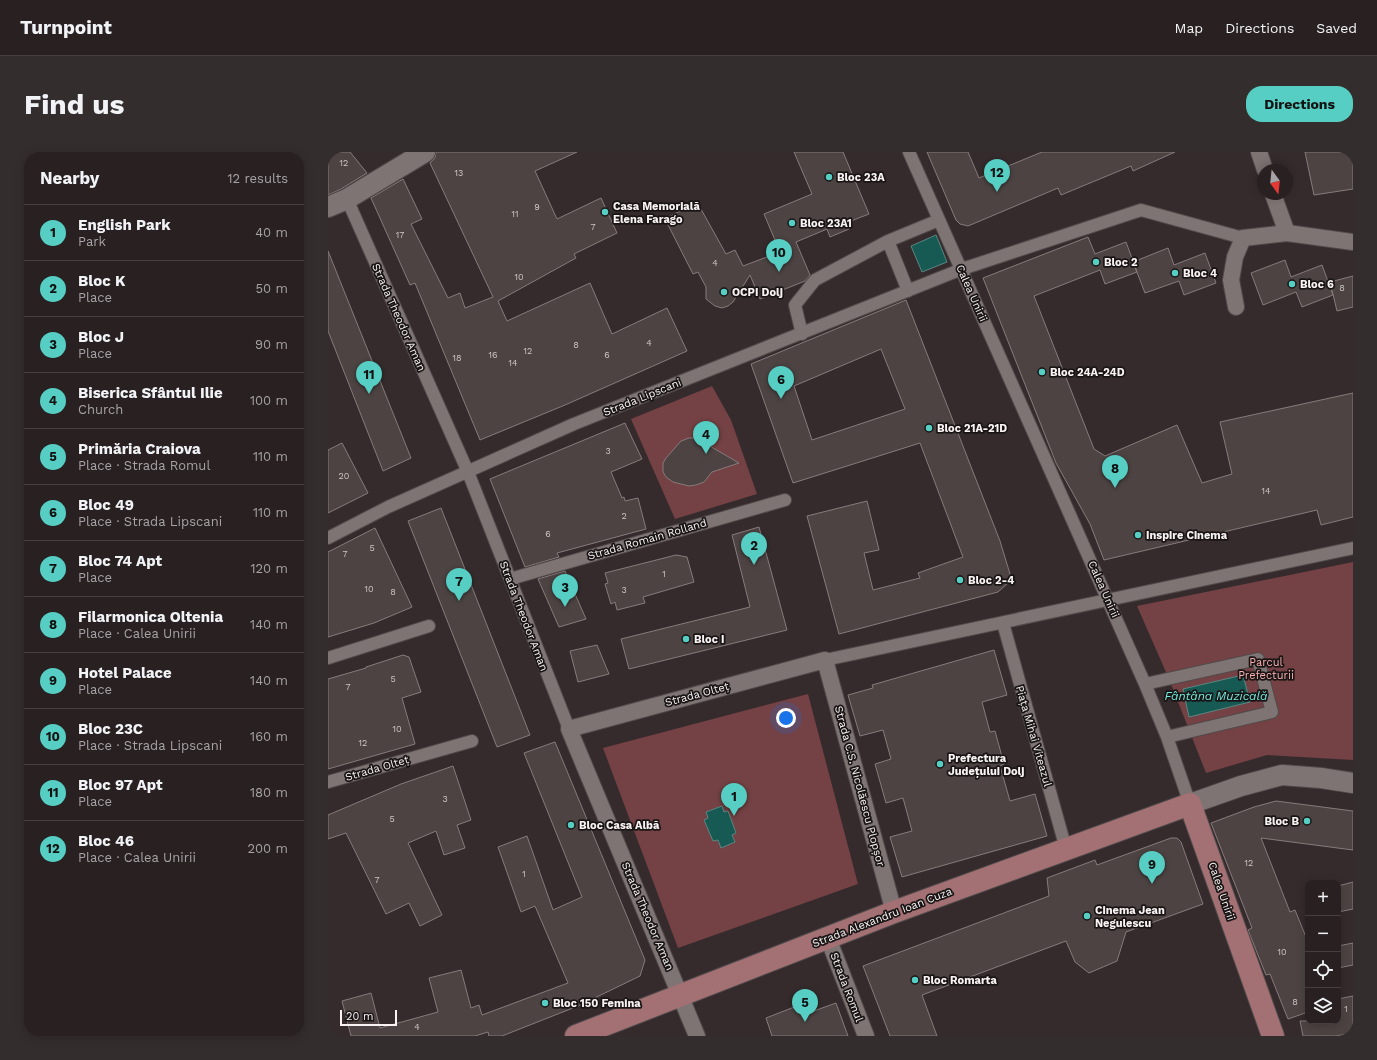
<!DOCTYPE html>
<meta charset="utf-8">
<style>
body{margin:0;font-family:"Work Sans",sans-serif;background:#342d2e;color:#f1f3f6}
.controls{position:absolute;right:12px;bottom:12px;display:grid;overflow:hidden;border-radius:8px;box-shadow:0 2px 10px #0003}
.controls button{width:36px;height:36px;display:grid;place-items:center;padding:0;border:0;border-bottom:1px solid #443e3f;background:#282021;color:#f1f3f6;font:20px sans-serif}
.compass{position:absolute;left:929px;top:12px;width:36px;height:36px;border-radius:50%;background:#282021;box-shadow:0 2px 10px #0003;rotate:165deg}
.scale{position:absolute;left:12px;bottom:10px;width:57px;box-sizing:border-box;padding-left:4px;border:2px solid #f9f3f3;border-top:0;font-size:11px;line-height:14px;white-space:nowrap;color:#f9f3f3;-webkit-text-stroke:3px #1a1515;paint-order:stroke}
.you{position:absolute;left:458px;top:566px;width:14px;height:14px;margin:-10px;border:3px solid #fff;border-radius:50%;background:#1a73e8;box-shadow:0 0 0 6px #1a73e833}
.badge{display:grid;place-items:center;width:26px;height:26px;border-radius:50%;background:#56cec3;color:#111;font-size:13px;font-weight:700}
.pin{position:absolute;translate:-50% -33px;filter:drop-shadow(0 1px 2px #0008)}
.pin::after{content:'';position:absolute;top:21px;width:14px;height:12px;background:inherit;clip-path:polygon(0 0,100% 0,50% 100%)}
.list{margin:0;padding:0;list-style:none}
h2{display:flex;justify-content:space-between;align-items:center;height:52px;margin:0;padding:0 16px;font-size:17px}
h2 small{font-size:13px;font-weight:400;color:#a5a3a5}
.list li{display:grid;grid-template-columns:26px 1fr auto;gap:12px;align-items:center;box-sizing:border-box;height:56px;padding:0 16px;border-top:1px solid #443e3f}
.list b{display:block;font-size:15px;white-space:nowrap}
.list p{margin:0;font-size:13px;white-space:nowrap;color:#a5a3a5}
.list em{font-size:13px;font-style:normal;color:#a5a3a5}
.icon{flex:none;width:22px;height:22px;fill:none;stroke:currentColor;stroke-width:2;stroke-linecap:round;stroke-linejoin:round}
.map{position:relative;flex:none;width:1025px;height:884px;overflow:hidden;border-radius:16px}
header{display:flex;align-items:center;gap:24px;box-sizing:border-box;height:56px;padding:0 20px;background:#282021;border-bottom:1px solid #443e3f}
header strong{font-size:19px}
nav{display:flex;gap:22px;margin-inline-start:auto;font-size:14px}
.intro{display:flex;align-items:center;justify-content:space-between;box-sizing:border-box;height:96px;padding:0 24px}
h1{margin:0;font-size:28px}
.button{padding:10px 18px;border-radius:16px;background:#56cec3;color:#111;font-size:14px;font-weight:700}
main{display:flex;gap:24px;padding:0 24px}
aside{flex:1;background:#282021;border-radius:16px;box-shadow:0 2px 10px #0003}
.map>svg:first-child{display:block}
</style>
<header>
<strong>Turnpoint</strong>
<nav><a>Map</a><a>Directions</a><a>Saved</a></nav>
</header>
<div class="intro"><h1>Find us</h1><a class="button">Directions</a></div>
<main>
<aside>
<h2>Nearby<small>12 results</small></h2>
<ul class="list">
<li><span class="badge">1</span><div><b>English Park</b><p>Park</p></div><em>40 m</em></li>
<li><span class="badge">2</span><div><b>Bloc K</b><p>Place</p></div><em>50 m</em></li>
<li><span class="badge">3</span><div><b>Bloc J</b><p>Place</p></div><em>90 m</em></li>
<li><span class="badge">4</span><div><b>Biserica Sfântul Ilie</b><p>Church</p></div><em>100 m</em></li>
<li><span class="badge">5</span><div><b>Primăria Craiova</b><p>Place · Strada Romul</p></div><em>110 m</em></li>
<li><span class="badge">6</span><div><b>Bloc 49</b><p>Place · Strada Lipscani</p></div><em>110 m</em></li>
<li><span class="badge">7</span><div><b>Bloc 74 Apt</b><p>Place</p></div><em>120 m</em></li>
<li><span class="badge">8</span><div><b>Filarmonica Oltenia</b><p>Place · Calea Unirii</p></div><em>140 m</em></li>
<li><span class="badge">9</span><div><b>Hotel Palace</b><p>Place</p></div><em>140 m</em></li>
<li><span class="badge">10</span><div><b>Bloc 23C</b><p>Place · Strada Lipscani</p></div><em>160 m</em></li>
<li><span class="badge">11</span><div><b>Bloc 97 Apt</b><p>Place</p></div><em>180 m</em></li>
<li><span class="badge">12</span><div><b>Bloc 46</b><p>Place · Calea Unirii</p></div><em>200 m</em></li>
</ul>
</aside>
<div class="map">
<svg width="1025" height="884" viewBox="0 0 1025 884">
<rect width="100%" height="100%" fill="#352b2c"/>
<path fill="#744144" d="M384 234 403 268 429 342 347 367 303 267Z
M1025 410V608L939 603 878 621 841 527 809 454Z
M480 542 530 732 350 796 275 596Z"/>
<path fill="#175953" stroke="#5b8783" d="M608 83 619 110 594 120 583 94Z
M915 523 922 550 861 565 855 537Z
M394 654 396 660 400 659 408 681 404 683 407 690 393 696 390 688 385 689 376 668 380 666 378 660Z"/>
<path fill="#4d4343" stroke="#877b7c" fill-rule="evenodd" d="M0 0H22L39 21 13 37 0 43Z
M108 0H249L207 19 229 67 273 46 289 81 246 102 248 106 170 149 179 169 262 131 284 182 339 156 359 199 237 253 152 288 87 131 82 133 43 46 75 27 94 67 83 72 120 146 132 141 137 156 165 145 102 11 107 6Z
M466 0H515L541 62 523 69 521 77 502 85 499 77 468 90 482 123 477 129 432 147 422 123 405 150 400 154 394 156 387 154 378 147V135L370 120 365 122 337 67 369 50 398 102 407 98 415 114 452 100 436 62 484 42Z
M599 0H640L651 26 714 0H847L805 19 803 14 733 43 730 36 640 74 632 72 628 68Z
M977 0H1025V37L986 43Z
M760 85 767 102 798 90 809 120 777 132 772 118 706 144 766 297 777 304 849 273 874 331 904 322 892 270 1025 241V365L993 373 989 358 776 408 762 372 728 311 655 126Z
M840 96 846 113 877 101 888 131 856 143 851 129 817 141 805 110Z
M0 99 83 306 55 319 0 179Z
M957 108 963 125 994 113 1005 143 974 155 968 140 935 153 923 121Z
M1025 124V155L1009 159 1002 130Z
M578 148 672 389 682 422 680 431 670 440 511 482 479 364 539 349 551 398 536 401 545 438 592 426 590 421 635 405 592 291 465 331 423 212ZM553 197 577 257 484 288 466 234Z
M297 271 314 307 283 320 294 346 296 345 297 349 310 346 318 377 229 401 231 405 197 415 162 327Z
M361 286H368L411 311 384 320 376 330 368 333 361 334 345 330 338 325 335 320V311L338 306 353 289Z
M14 291 40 341 0 361V298Z
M113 356 202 583 169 595 80 369Z
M431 375 459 478 301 517 293 487 422 455 404 383Z
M47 376 84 455 46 471 0 485V400Z
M348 403 359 405 366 430 315 445 317 451 289 458 287 450 283 452 277 432 280 431 277 421Z
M237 419 258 467 231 475 210 427Z
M269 493 281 522 250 530 242 499Z
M666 498 679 543 654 550 662 580 667 579 676 612 672 614 682 649 707 642 719 684 574 725 562 685 584 679 575 646 558 651 547 612 563 607 555 578 532 584 520 543 545 536 544 533Z
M75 503 81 505 93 540 74 546 87 592 0 617V527L38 516V515Z
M227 590 317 808 312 824 250 854 174 884H161L160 880 147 884H23L14 849 43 841 52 876 110 860 101 826 133 818 143 856 151 853 154 863 240 831 207 754 193 760 170 695 199 684 225 758 254 745 196 601Z
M125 614 143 668 129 673 137 696 116 703 108 679 80 691 114 763 92 774 81 751 58 762 18 681 0 687V663L73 632Z
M948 649 1025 659V698L933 686 962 760 967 758 980 790V860L960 867 942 822 938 823 920 778 924 776 883 671 926 655Z
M843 686H849L853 690 875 752 798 780 789 809 761 821 747 810 738 789 594 843 609 884H562L535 814 721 744 719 726 767 708 769 713Z
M1025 730V757L1010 760V734Z
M1025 791V813L1010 816V794Z
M1025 844V881L1008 884H975L972 869H1010V847Z
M479 850 483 860 508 851 520 884H444L438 866Z"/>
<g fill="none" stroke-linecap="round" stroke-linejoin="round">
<defs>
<path id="pedestrian" d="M581 0 817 532 839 585 862 652
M19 47 140 320 241 577
M560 89 580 139
M474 182 467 153 487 128 560 89 611 68
M0 386 60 355 246 272 634 117 813 58 915 86
M182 427 457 348
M675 471 738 697
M0 506 101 474
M497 508 1025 396
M817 532 930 507 944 560 839 585
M0 630 144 589"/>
<path id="minor" d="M931 0 937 18
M945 42 959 81
M908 155 903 128 907 105 915 86 959 81 1025 90
M500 786 538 884
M369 884 241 577 497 508 566 760"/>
<path id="tertiary" d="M0 55 19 47 97 0
M862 652 913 634 954 623 993 626 1025 631"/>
<path id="secondary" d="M248 884 566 760 862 652 945 884"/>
</defs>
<use href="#pedestrian" stroke="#514a4a" stroke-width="14"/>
<use href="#minor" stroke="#514a4a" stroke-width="18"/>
<use href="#tertiary" stroke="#514a4a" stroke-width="22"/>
<use href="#secondary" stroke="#514a4a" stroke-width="24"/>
<use href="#pedestrian" stroke="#7f7474" stroke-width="12"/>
<use href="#minor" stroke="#7f7474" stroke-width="16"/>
<use href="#tertiary" stroke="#7f7474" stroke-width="20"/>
<use href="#secondary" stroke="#a37074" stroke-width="22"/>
</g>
<g fill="#56cec3" stroke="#1a1515" stroke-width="1.5">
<circle cx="501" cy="25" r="4"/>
<circle cx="277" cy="60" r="4"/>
<circle cx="464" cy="71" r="4"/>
<circle cx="768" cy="110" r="4"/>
<circle cx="847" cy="121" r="4"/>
<circle cx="964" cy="132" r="4"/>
<circle cx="396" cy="140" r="4"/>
<circle cx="714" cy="220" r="4"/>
<circle cx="601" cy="276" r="4"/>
<circle cx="810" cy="383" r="4"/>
<circle cx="632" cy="428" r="4"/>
<circle cx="358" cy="487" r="4"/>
<circle cx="612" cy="612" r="4"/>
<circle cx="979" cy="669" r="4"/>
<circle cx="243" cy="673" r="4"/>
<circle cx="759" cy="764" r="4"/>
<circle cx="587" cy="828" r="4"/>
<circle cx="217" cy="851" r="4"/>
</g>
<g text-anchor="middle" stroke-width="3.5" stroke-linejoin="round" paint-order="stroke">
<g font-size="9" fill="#cec7c7">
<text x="16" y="14">12</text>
<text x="131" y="24">13</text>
<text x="209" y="58">9</text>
<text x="187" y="65">11</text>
<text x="265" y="78">7</text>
<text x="72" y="86">17</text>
<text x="387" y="114">4</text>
<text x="191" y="128">10</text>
<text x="1014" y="139">8</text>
<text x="321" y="194">4</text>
<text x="248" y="196">8</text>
<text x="200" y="202">12</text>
<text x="165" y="206">16</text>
<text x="279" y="206">6</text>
<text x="129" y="209">18</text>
<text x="185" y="214">14</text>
<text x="280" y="302">3</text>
<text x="16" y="327">20</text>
<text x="938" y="342">14</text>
<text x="296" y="367">2</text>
<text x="220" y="385">6</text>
<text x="44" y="399">5</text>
<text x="17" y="405">7</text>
<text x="336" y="425">1</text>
<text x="41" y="440">10</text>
<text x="296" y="441">3</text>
<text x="65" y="443">8</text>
<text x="65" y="530">5</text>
<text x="20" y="538">7</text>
<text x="69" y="580">10</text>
<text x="35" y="594">12</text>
<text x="117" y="650">3</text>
<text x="64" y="670">5</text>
<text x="921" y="714">12</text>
<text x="196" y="725">1</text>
<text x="49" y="731">7</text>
<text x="954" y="803">10</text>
<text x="967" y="853">8</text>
<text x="1018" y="860">1</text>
<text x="89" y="878">4</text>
</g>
<g font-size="11" font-weight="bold" fill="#f9f3f3" stroke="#1a1515" text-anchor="start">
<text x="509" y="29">Bloc 23A</text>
<text x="285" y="58">Casa Memorială<tspan x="285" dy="13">Elena Farago</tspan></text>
<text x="472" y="75">Bloc 23A1</text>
<text x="776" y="114">Bloc 2</text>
<text x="855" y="125">Bloc 4</text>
<text x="972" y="136">Bloc 6</text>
<text x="404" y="144">OCPI Dolj</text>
<text x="722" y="224">Bloc 24A-24D</text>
<text x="609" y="280">Bloc 21A-21D</text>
<text x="818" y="387">Inspire Cinema</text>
<text x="640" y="432">Bloc 2-4</text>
<text x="366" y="491">Bloc I</text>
<text x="620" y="610">Prefectura<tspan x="620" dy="13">Județului Dolj</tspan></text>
<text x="971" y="673" text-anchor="end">Bloc B</text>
<text x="251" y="677">Bloc Casa Albă</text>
<text x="767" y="762">Cinema Jean<tspan x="767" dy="13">Negulescu</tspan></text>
<text x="595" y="832">Bloc Romarta</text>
<text x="225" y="855">Bloc 150 Femina</text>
</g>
<g font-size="11" fill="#f9f3f3" stroke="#1a1515">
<text transform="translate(644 141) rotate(66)" y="4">Calea Unirii</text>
<text transform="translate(71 165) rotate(66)" y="4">Strada Theodor Aman</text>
<text transform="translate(314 245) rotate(-22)" y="4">Strada Lipscani</text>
<text transform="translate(319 387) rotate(-16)" y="4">Strada Romain Rolland</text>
<text transform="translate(776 437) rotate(66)" y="4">Calea Unirii</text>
<text transform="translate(196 464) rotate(69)" y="4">Strada Theodor Aman</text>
<text transform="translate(369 542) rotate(-15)" y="4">Strada Olteț</text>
<text transform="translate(706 584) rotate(74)" y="4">Piața Mihai Viteazul</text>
<text transform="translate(49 616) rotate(-16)" y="4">Strada Olteț</text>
<text transform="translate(532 634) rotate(75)" y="4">Strada C.S. Nicolăescu Plopșor</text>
<text transform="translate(894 739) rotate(71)" y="4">Calea Unirii</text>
<text transform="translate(320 764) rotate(67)" y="4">Strada Theodor Aman</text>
<text transform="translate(554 765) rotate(-21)" y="4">Strada Alexandru Ioan Cuza</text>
<text transform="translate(519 835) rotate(69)" y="4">Strada Romul</text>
</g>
<g font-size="11" fill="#fbb0b2" stroke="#1a1515">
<text x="938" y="514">Parcul<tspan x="938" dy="13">Prefecturii</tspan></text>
</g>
<g font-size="12" font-style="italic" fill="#70eade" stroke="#1a1515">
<text x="888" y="548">Fântâna Muzicală</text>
</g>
</g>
</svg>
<div class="controls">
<button>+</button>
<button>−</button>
<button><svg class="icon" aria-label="locate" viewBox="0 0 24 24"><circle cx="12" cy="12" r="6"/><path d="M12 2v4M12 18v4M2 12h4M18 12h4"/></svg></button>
<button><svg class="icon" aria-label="layers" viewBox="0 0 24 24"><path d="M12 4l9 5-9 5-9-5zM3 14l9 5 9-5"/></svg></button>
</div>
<svg class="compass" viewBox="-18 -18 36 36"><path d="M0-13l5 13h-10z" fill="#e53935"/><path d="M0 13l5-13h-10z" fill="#a5a3a5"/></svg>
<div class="scale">20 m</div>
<div class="you"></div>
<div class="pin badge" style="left:406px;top:664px">1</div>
<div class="pin badge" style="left:426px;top:413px">2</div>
<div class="pin badge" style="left:237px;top:455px">3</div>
<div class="pin badge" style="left:378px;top:302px">4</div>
<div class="pin badge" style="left:477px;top:870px">5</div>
<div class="pin badge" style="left:453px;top:247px">6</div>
<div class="pin badge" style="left:131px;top:449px">7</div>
<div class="pin badge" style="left:787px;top:336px">8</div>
<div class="pin badge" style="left:824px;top:732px">9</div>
<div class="pin badge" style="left:451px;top:120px">10</div>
<div class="pin badge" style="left:41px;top:242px">11</div>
<div class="pin badge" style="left:669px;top:40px">12</div>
</div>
</main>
